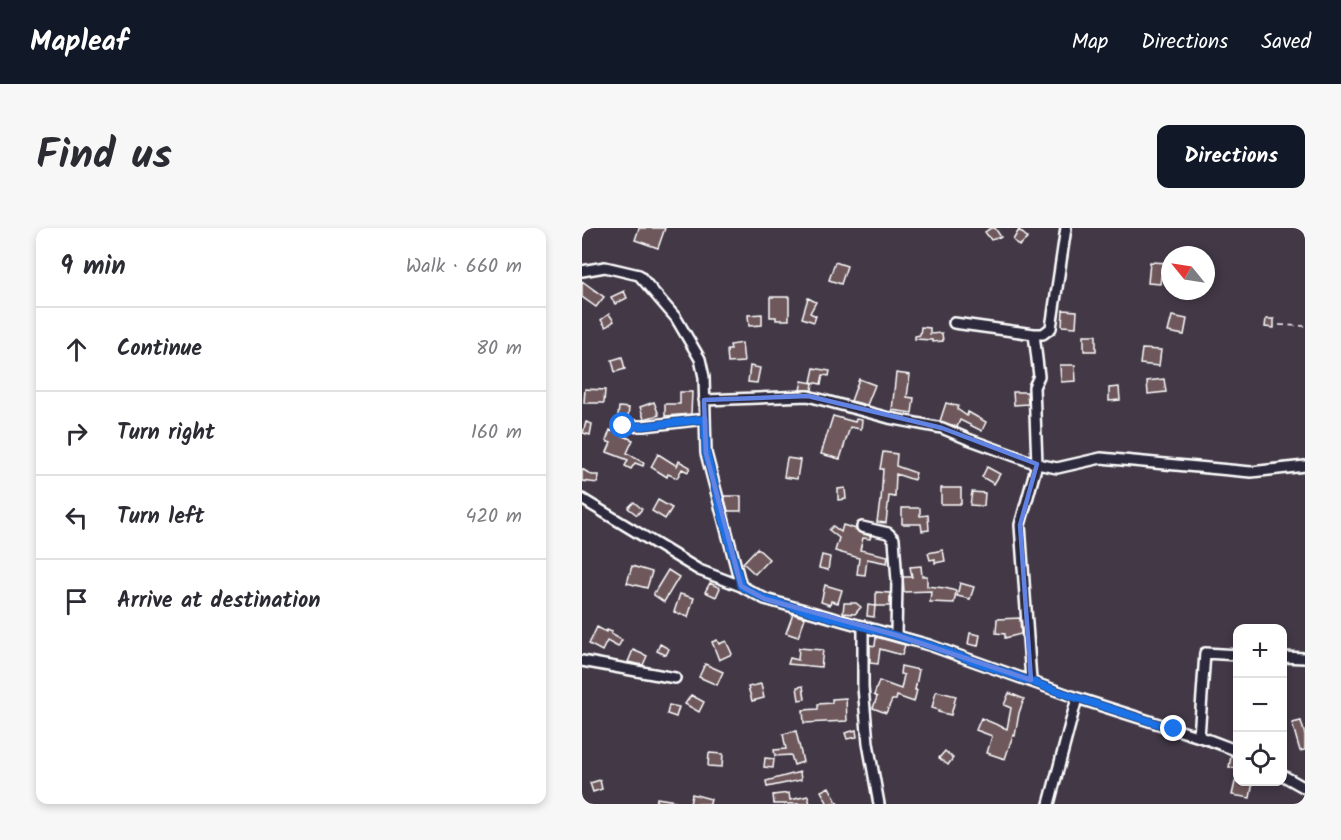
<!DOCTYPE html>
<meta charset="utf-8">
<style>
body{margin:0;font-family:Kalam,sans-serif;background:#f7f7f7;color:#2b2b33}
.controls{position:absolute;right:18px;bottom:18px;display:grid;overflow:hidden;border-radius:12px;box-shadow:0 3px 9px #0003}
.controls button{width:54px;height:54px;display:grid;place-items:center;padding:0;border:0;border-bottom:2px solid #e1e1e2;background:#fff;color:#2b2b33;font:30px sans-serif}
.compass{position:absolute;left:579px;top:18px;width:54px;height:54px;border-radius:50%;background:#fff;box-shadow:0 3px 9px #0003;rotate:300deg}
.stop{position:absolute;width:18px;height:18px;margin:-14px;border:4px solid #1a73e8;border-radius:50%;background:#fff}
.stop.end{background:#1a73e8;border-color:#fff;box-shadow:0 2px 6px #0008}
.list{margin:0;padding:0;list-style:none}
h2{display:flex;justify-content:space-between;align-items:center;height:78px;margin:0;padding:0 24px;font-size:26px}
h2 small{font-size:20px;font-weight:400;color:#7c7c81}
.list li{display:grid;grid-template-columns:39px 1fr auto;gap:18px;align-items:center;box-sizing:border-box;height:84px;padding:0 24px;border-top:2px solid #e1e1e2}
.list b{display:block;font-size:22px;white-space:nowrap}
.list em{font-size:20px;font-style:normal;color:#7c7c81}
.icon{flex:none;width:33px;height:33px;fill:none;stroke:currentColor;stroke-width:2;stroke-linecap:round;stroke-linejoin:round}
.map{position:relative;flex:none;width:723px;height:576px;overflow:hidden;border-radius:12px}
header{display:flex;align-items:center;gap:36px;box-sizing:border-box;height:84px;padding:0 30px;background:#111827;color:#fff}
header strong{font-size:28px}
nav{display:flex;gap:33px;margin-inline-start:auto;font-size:21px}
.intro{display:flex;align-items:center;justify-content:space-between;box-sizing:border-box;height:144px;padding:0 36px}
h1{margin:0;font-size:42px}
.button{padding:15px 27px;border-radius:12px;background:#111827;color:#fff;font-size:21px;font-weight:700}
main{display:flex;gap:36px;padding:0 36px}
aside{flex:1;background:#fff;border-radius:12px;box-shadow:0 3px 9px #0003}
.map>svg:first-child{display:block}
</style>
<header>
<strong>Mapleaf</strong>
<nav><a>Map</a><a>Directions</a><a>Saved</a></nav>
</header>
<div class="intro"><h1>Find us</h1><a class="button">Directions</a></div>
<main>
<aside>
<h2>9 min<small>Walk · 660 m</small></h2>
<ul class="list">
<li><svg class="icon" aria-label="ahead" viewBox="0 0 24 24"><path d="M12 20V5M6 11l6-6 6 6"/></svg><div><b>Continue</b></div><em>80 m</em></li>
<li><svg class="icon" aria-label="right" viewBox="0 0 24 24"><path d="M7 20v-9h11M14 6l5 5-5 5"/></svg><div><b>Turn right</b></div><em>160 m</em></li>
<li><svg class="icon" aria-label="left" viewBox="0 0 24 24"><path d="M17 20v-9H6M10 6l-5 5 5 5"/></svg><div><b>Turn left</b></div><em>420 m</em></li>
<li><svg class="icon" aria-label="arrive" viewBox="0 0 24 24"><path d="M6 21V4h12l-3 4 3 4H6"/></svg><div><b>Arrive at destination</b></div></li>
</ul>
</aside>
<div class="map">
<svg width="723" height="576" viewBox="0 0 723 576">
<rect width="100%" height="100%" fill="#423846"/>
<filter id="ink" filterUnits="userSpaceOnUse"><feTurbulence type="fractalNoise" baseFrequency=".0167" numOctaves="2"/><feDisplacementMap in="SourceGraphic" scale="12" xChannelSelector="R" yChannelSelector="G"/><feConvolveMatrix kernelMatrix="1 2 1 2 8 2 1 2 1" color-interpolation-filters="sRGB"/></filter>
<g filter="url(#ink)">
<path fill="#6e595c" stroke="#fff" stroke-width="1.5" d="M57 0H83L76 20 53 12Z
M409 0H413L419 9 409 12 403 4Z
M437 2 446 10 437 18 431 12Z
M253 34 265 38 259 56 247 52Z
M568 34 588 35V49H579L578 56 566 55Z
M0 53 22 69 14 79 0 69Z
M42 63 45 70 33 76 29 69Z
M188 69H207V92H194V89H188Z
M226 70 234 74 228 85 234 88 232 94 220 90Z
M481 82 495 83 494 99 480 98Z
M27 86 32 93 24 99 19 92Z
M180 86V97L167 98 166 87Z
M590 88 605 91 602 107 586 104Z
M684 91H692V100L683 99Z
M339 99 348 100V106L360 105 361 113 350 114V112L333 111V108L338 107Z
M502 107H514V123H502Z
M160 115 162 134 146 135 145 122H149L148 117Z
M560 121 579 122 577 138 558 136Z
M40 129 43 141 33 144 30 132Z
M478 137H493L494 153 479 154Z
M168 138 178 140 175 155 166 154Z
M232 140 248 143 247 148 241 147 239 156 229 154Z
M314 145 328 147 325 169 332 170 330 185 310 182Z
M277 151 293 157 285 177 269 173Z
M582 151 584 164 566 166 565 153Z
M220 153 231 155 230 162H218Z
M537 159 538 172 527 173V160Z
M3 161 23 162 22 175H2Z
M98 164H110L109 186 83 188V176H98Z
M431 164H445L446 176 432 177Z
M72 174 77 187 62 191 58 179Z
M364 175 376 178 375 181 385 188 386 184 404 194 400 203 378 192 375 199 358 193Z
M37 179 47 180 46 189 36 188Z
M251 188 273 194 274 191 280 192 279 201 268 199 258 231 239 226Z
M4 194 10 196 8 207 1 205Z
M28 202 51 212 45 225 62 235 61 238 53 235 49 241 43 238 46 232 25 224 29 215 24 213Z
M301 224 315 226 314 238 334 245 332 252 314 246 313 269 307 268 304 295 295 294 298 273H299L301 241H298Z
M76 226 95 238 97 233 108 239 106 244 100 241 95 250 86 246 85 249 69 239Z
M205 230 218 232 215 251 202 249Z
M405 239 418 246 412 256 400 249Z
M0 241 10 247H17L16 255 0 253Z
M263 260 264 271 256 272V261Z
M359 260H379V276H359Z
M390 264 403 265 402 278 388 277Z
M142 268H159V283H146Z
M76 272 90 280 83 291 70 283Z
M52 274 60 281 55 287 46 280Z
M320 280H338V288L346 287 347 302 340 303 339 296H320Z
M261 297 274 301 278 305 289 308 288 311 281 310 278 322 306 328 305 335 285 331 283 347 275 346 277 330 253 323 257 310 247 302 251 298 259 304Z
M175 320 187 331 173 346 161 335Z
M361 322 363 333 353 335V331L348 332 346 325Z
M240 327 248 329 246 342 237 340Z
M50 338 70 344 65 360 45 355Z
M339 338 340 348H345V358L363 360 374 363 372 375 348 374 349 363 322 364 321 349H330L328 339Z
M86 342 97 349 82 374 72 367V365Z
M128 355 138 360 134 369 123 364Z
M378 355 392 359 388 371 375 368Z
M243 357 260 362 256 375 249 373 248 377 239 374Z
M294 364 308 365V378H294Z
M98 366 112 370 106 389 92 384Z
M262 375H274L279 379 273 386 261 385Z
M286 377 293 378 292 389 285 388Z
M211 386 223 390 216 409 204 405Z
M438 390 439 406 423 410V406L414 405 415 391Z
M15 399 24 404 25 402 30 404 29 406 40 412 36 419 25 413 20 423 7 416Z
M388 405 398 407 396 418 386 416Z
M294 409 323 417 320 427 298 421 296 436 288 435V417L293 418Z
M135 412 137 416 144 413 150 426 137 432 130 414Z
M78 416 87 421 84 427 75 423Z
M217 420 241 422 239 439 206 436 208 430 216 432Z
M51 422 65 428 61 437 46 434Z
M123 436 141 444 135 457 117 449Z
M319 438 337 442 333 462H335L332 474 315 468 314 472H310L304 485 291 480 295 469 292 467 297 453 319 461 322 447 318 446Z
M179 456 182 470 170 473 166 459Z
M221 458 223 471 217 472 215 459Z
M354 463 374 468 369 487 356 484 357 482 350 480Z
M427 465 442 471 437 485 433 508 431 507 423 531 405 525 410 508 394 502 399 490 425 501 429 480 422 477Z
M109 467 122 474 117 484 103 476Z
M264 470 265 493 222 495 221 482 236 481V476L250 475V471Z
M87 477 97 479 94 489 85 486Z
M719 493 723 507V522L718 523 710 495Z
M274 502 275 509 265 511 263 505Z
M214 503 221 534 212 537 209 527 193 528 192 522 204 521 201 506Z
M363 523 371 530 366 537 357 530Z
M127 525 141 526 140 539 126 538Z
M649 528 656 530 654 540 647 539Z
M183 530 192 531 191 540 182 539Z
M218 544 219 552 185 559 184 553Z
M18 552 20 561 11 564 8 555Z
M653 554H671L668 570 650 567Z
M247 559 256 576H246L239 563Z
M207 565 208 572 226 568 228 576H192L191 567Z
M110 566 129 571 128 576H108Z
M75 570 93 573V576H74Z"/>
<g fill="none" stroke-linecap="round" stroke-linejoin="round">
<defs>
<path id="street" d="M0 43 23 39 57 47 94 90 118 131 122 149 124 225 159 358
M372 95 452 106 457 148 452 159 455 236 438 297 449 452
M452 106H461L469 100 484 0
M122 172 226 168 307 190 360 200 386 211 455 236 475 240 519 230 669 244 723 238
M41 198H62L123 191
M0 271 117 342 159 358 183 371 347 417 495 470 627 512 656 523
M280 299 306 305 312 311 315 353 314 407
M281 398V459L286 515 297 576
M700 429 723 430
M0 433 93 450
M617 509 623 425 656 427
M700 547 723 560
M467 576 495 470"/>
</defs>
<use href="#street" stroke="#fff" stroke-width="14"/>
<path stroke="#fff" stroke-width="1.5" stroke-dasharray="6 4.5" stroke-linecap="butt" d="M697 97 723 98"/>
<use href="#street" stroke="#2f2a3d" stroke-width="9"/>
</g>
</g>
<g fill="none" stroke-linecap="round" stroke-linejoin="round" filter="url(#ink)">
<path stroke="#1a73e8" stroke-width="8" d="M41 198H62L123 191 124 225 159 358 183 371 347 417 495 470 592 501"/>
</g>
<path fill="none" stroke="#6183e4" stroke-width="4.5" stroke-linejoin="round" d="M226 168 360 200 455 236 438 297 449 452 314 407 183 371 159 358 124 225 122 172Z"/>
</svg>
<div class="controls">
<button>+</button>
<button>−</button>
<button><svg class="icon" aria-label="locate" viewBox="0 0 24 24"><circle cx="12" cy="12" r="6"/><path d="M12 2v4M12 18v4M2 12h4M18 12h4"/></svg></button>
</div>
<svg class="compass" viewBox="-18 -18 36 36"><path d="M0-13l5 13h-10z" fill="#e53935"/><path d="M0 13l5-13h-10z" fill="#7c7c81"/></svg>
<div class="stop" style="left:41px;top:198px"></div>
<div class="stop end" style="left:592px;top:501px"></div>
</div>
</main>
